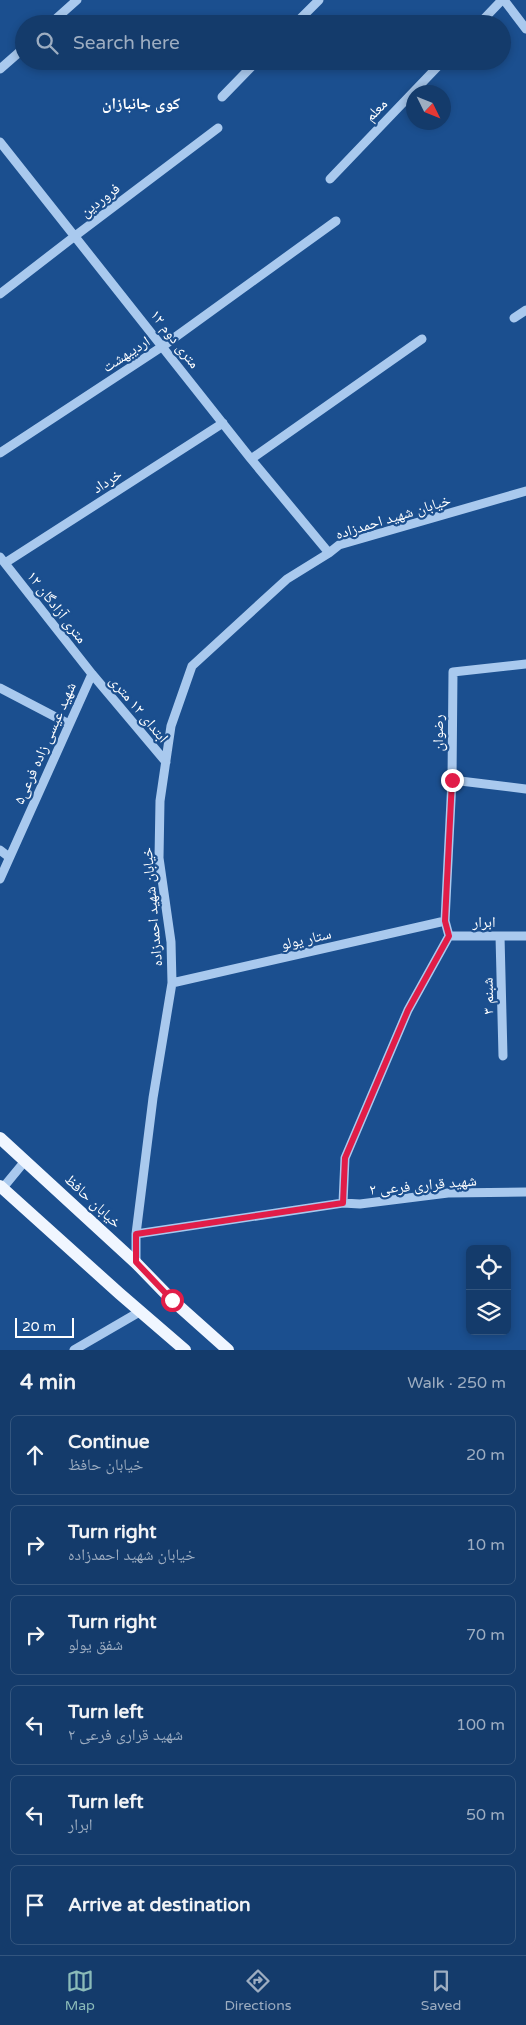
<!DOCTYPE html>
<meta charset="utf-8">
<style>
body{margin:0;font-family:"Varela Round","Noto Naskh Arabic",sans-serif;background:#1d4271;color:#f1f3f6}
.controls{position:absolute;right:15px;bottom:15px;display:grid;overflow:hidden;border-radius:8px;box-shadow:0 2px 8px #0003}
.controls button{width:45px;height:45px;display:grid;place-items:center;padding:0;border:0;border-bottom:1px solid #33557e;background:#143b6b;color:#f1f3f6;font:25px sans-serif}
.compass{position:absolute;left:406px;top:85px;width:45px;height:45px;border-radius:50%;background:#143b6b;box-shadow:0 2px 8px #0003;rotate:133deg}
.scale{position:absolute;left:15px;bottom:12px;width:59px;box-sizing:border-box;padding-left:5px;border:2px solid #fff;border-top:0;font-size:14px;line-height:18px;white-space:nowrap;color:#fff;-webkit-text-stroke:4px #1b4f8f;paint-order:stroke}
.stop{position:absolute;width:15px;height:15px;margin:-11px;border:4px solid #e11d48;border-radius:50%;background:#fff}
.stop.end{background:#e11d48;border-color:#fff;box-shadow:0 1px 5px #0008}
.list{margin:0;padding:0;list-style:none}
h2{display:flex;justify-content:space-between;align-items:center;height:65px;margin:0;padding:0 20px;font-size:21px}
h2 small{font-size:16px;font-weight:400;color:#9dadc1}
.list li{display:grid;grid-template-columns:32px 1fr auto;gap:15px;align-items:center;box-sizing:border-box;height:80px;margin:0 10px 10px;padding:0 10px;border:1px solid #33557e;border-radius:8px}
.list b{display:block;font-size:19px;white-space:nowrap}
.list p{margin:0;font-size:16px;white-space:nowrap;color:#9dadc1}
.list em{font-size:16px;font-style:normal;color:#9dadc1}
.icon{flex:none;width:28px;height:28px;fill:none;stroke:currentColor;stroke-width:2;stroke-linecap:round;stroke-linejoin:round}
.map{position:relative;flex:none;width:526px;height:1350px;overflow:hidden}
.search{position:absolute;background:#143b6b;box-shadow:0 2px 8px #0003;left:15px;right:15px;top:15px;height:55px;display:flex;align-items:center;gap:12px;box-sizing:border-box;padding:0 18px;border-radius:28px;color:#9dadc1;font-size:19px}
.sheet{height:605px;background:#143b6b}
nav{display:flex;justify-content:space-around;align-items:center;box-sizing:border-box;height:70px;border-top:1px solid #33557e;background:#143b6b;font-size:14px;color:#9dadc1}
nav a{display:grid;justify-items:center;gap:2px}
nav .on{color:#8bbbb9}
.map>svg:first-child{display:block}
</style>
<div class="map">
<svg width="526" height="1350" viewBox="0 0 526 1350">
<rect width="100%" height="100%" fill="#1b4f8f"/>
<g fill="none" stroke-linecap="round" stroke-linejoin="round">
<path stroke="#a9c9ee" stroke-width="9" d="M504 0 526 29
M50 24 77 0
M295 24 319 0
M479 24 502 0
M0 69 24 48
M222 97 257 61
M0 142 251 459 329 553
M330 179 443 61
M0 294 75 236 218 128
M514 318 526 310
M0 453 163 346 336 221
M251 459 422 339
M0 557 92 674 166 762
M5 563 223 423
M526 664 453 672 452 780 526 789
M0 688 69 724
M452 780 445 921 449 936H526
M0 850 9 857
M0 879 92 674
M449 936 408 1010 345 1158 343 1203 360 1204 448 1193 526 1192
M500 936 503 1056
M172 983 445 921
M2 1189 25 1161
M136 1234 343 1203
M136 1263V1234L153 1098 172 983 171 942 159 858 160 801 171 726 192 666 287 579 329 553 339 545 526 491
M74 1350 141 1311"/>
<path stroke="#f0f6ff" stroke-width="12" d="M0 1138 136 1263 172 1300 228 1350
M0 1186 120 1294 185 1350"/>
</g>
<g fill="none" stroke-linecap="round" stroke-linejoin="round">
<path stroke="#e11d48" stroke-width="6" d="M172 1300 136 1262V1234L343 1203 345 1158 408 1010 449 936 445 921 452 780"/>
</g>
<g text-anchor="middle" stroke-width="4.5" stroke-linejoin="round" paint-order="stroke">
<g font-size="15" fill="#fff" stroke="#1b4f8f">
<text transform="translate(376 110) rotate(-46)" y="5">معلم</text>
<text transform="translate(100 200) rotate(-37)" y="5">فروردین</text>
<text transform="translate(175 339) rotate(52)" y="5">۱۲ متری دوم</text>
<text transform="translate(126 354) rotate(-33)" y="5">اردیبهشت</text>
<text transform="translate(107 481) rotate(-33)" y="5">خرداد</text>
<text transform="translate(393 517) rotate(-17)" y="5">خیابان شهید احمدزاده</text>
<text transform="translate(57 607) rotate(52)" y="5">۱۲ متری آزادگان</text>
<text transform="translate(139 709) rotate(50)" y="5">ابتدای ۱۲ متری</text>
<text transform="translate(438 733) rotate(-90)" y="5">رضوان</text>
<text transform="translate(45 743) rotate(-66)" y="5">شهید عیسی زاده فرعی۵</text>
<text transform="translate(152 907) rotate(-95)" y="5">خیابان شهید احمدزاده</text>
<text x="484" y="927">ابرار</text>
<text transform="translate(306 939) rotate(-13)" y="5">ستار یولو</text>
<text transform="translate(488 996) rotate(-91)" y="5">شبنم ۳</text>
<text transform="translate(423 1185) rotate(-5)" y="5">شهید قراری فرعی ۲</text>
<text transform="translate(93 1201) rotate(43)" y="5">خیابان حافظ</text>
</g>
<g font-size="16" font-weight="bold" fill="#fff" stroke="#1b4f8f">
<text x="141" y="109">کوی جانبازان</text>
</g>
</g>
</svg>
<div class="controls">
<button><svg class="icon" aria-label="locate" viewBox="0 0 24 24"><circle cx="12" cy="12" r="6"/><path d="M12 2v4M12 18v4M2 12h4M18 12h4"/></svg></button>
<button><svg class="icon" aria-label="layers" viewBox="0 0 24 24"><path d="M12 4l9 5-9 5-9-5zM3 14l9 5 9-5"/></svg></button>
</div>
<svg class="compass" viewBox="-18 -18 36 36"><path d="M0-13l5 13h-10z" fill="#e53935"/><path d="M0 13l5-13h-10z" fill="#9dadc1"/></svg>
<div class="scale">20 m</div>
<div class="stop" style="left:172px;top:1300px"></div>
<div class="stop end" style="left:452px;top:780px"></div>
<div class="search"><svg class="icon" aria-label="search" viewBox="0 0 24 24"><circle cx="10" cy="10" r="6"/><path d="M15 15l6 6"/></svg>Search here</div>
</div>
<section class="sheet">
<h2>4 min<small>Walk · 250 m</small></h2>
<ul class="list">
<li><svg class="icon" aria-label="ahead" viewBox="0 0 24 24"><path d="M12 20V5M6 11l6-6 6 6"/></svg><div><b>Continue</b><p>خیابان حافظ</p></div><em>20 m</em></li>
<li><svg class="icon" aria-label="right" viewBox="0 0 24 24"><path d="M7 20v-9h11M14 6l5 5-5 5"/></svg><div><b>Turn right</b><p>خیابان شهید احمدزاده</p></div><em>10 m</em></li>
<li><svg class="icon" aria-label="right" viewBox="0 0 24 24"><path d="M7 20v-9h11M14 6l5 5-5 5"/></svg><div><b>Turn right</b><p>شفق یولو</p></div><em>70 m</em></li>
<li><svg class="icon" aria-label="left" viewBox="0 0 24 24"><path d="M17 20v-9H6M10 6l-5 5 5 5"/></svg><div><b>Turn left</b><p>شهید قراری فرعی ۲</p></div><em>100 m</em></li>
<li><svg class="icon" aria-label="left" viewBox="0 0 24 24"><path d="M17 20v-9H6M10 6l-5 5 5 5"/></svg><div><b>Turn left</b><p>ابرار</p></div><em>50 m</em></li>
<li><svg class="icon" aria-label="arrive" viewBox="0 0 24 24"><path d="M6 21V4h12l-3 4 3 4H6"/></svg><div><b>Arrive at destination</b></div></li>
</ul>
</section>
<nav>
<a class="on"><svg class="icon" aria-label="map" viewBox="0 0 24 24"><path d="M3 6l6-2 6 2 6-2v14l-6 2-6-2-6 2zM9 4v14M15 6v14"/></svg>Map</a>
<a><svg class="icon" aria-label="directions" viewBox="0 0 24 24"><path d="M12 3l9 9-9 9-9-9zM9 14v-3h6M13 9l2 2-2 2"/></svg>Directions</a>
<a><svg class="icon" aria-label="saved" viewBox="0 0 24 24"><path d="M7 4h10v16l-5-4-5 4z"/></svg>Saved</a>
</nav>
